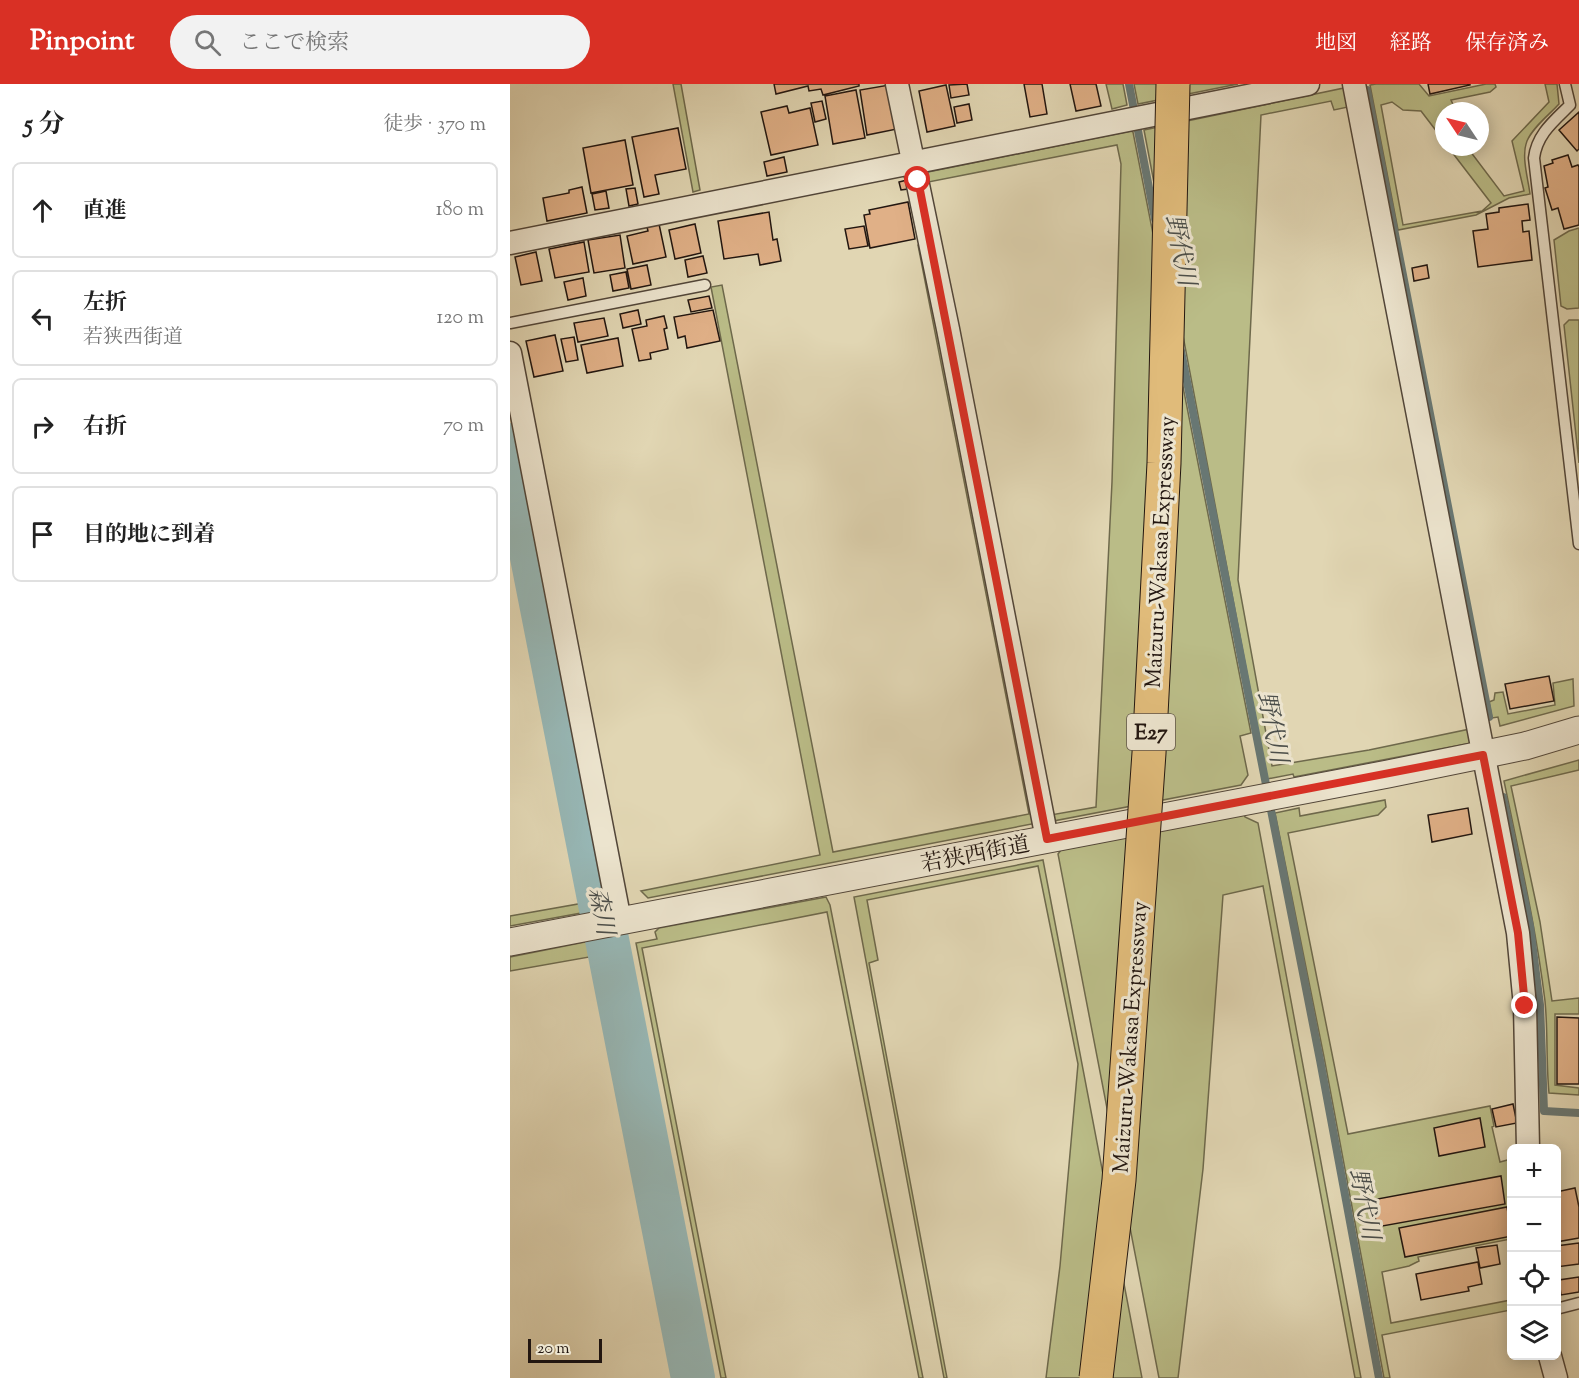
<!DOCTYPE html>
<html lang="ja">
<meta charset="utf-8">
<style>
body{margin:0;font-family:"Sorts Mill Goudy","Noto Serif JP",serif;background:#f2f2f2;color:#222}
.controls{position:absolute;right:18px;bottom:18px;display:grid;overflow:hidden;border-radius:9px;box-shadow:0 3px 15px #0003}
.controls button{width:54px;height:54px;display:grid;place-items:center;padding:0;border:0;border-bottom:2px solid #e0e0e0;background:#fff;color:#222;font:30px sans-serif}
.compass{position:absolute;left:925px;top:18px;width:54px;height:54px;border-radius:50%;background:#fff;box-shadow:0 3px 15px #0003;rotate:305deg}
.scale{position:absolute;left:18px;bottom:15px;width:74px;box-sizing:border-box;padding-left:6px;border:3px solid #221610;border-top:0;font-size:16px;line-height:21px;white-space:nowrap;color:#221610;-webkit-text-stroke:4px #ece4ce;paint-order:stroke}
.stop{position:absolute;width:18px;height:18px;margin:-14px;border:4px solid #d93025;border-radius:50%;background:#fff}
.stop.end{background:#d93025;border-color:#fff;box-shadow:0 2px 6px #0008}
.list{margin:0;padding:0;list-style:none}
h2{display:flex;justify-content:space-between;align-items:center;height:78px;margin:0;padding:0 24px;font-size:26px}
h2 small{font-size:20px;font-weight:400;color:#767676}
.list li{display:grid;grid-template-columns:39px 1fr auto;gap:18px;align-items:center;box-sizing:border-box;height:96px;margin:0 12px 12px;padding:0 12px;border:2px solid #e0e0e0;border-radius:9px}
.list b{display:block;font-size:22px;white-space:nowrap}
.list p{margin:0;font-size:20px;white-space:nowrap;color:#767676}
.list em{font-size:20px;font-style:normal;color:#767676}
.icon{flex:none;width:33px;height:33px;fill:none;stroke:currentColor;stroke-width:2;stroke-linecap:round;stroke-linejoin:round}
.map{position:relative;flex:none;width:1069px;height:1294px;overflow:hidden}
header{display:flex;align-items:center;gap:36px;box-sizing:border-box;height:84px;padding:0 30px;background:#d93025;color:#fff}
header strong{font-size:28px}
nav{display:flex;gap:33px;margin-inline-start:auto;font-size:21px}
.search{width:420px;height:54px;background:#f2f2f2;display:flex;align-items:center;gap:15px;box-sizing:border-box;padding:0 21px;border-radius:33px;color:#767676;font-size:22px}
main{display:flex}
aside{flex:1;background:#fff}
.map>svg:first-child{display:block}
</style>
<header>
<strong>Pinpoint</strong>
<div class="search"><svg class="icon" aria-label="search" viewBox="0 0 24 24"><circle cx="10" cy="10" r="6"/><path d="M15 15l6 6"/></svg>ここで検索</div>
<nav><a>地図</a><a>経路</a><a>保存済み</a></nav>
</header>
<main>
<aside>
<h2>5 分<small>徒歩 · 370 m</small></h2>
<ul class="list">
<li><svg class="icon" aria-label="ahead" viewBox="0 0 24 24"><path d="M12 20V5M6 11l6-6 6 6"/></svg><div><b>直進</b></div><em>180 m</em></li>
<li><svg class="icon" aria-label="left" viewBox="0 0 24 24"><path d="M17 20v-9H6M10 6l-5 5 5 5"/></svg><div><b>左折</b><p>若狭西街道</p></div><em>120 m</em></li>
<li><svg class="icon" aria-label="right" viewBox="0 0 24 24"><path d="M7 20v-9h11M14 6l5 5-5 5"/></svg><div><b>右折</b></div><em>70 m</em></li>
<li><svg class="icon" aria-label="arrive" viewBox="0 0 24 24"><path d="M6 21V4h12l-3 4 3 4H6"/></svg><div><b>目的地に到着</b></div></li>
</ul>
</aside>
<div class="map">
<svg width="1069" height="1294" viewBox="0 0 1069 1294">
<rect width="100%" height="100%" fill="#e1d6b3"/>
<filter id="stains"><feTurbulence type="fractalNoise" baseFrequency=".00333" numOctaves="4"/><feColorMatrix values="0 0 0 0 .2 0 0 0 0 .09 0 0 0 0 .02 0 0 0 .5 -.17"/></filter>
<radialGradient id="worn" r=".72"><stop offset=".6" stop-color="#630" stop-opacity="0"/><stop offset="1" stop-color="#630" stop-opacity=".3"/></radialGradient>
<path fill="#babc87" stroke="#6e694c" stroke-width="1.5" fill-rule="evenodd" d="M163 0H171L190 106 183 108Z
M596 0H613L617 21 602 25Z
M624 0H728L628 20Z
M866 0H909L919 12 976 0H985L986 3 980 8 941 16 946 27H934V57L911 27 893 26 882 18 871 21 893 141 972 127 981 119 938 63H957L994 112 1014 107 1002 57 1039 18 1035 0H1047L1049 20C1039 31 1023 43 1017 57 1011 72 1018 94 1020 110L999 114 966 131 888 146 860 1Z
M834 4 838 23 824 26 821 17 751 31 728 496 762 682 859 666 960 645 961 659 784 693 783 690 757 695 634 46Z
M621 47 623 48 741 649 730 652 738 691 731 701 538 738 413 89ZM607 61 611 80 602 398 586 723 541 731 418 98Z
M1069 144V224L1057 225 1051 222 1044 156 1059 147Z
M411 159 527 739 138 814 131 807 310 771 201 203 212 201 323 768 519 730 408 161Z
M1059 236H1069V379L1054 241Z
M0 386 84 820 82 827 0 842V832L79 818V806L0 403Z
M1063 595 1064 622 990 642 988 633 982 634 979 618 984 616 985 609 993 608 998 630 1045 621 1043 599Z
M1069 676V686L1001 702 1030 838 1042 917 1069 914V930H1045V1001L1069 1004V1011L1039 1009C1036 978 1038 947 1035 917 1026 843 1009 770 994 697Z
M875 716 876 723 868 731 778 749 838 1050 980 1022 984 1042 982 1043 990 1078 1001 1075V1155L908 1173 909 1177 899 1182 872 1188 881 1239 1001 1216V1226L872 1251 880 1294H874L814 973 765 729 789 724 790 732Z
M734 730 735 733 748 739 851 1294H845L753 802 713 811 693 1085 668 1294H649L548 770 551 766Z
M533 776 632 1294H536L550 1182 568 980 528 782 357 816 368 876 359 879 437 1294H434L344 813Z
M316 813 320 821 413 1294H409L317 828 132 864 216 1294H211L126 859 147 855 145 848 149 844Z
M85 856 95 876 177 1294H173L90 871 0 887V873Z"/>
<g fill="none" stroke-linecap="round" stroke-linejoin="round">
<path stroke="#687773" stroke-width="8" d="M619 0 645 135
M857 6 979 633
M671 267 810 976 869 1294
M993 713 1020 842 1030 921 1034 1027 1069 1029"/>
<path stroke="#97b7b5" stroke-width="44" d="M0 361 183 1294"/>
</g>
<path fill="#e0b087" stroke="#221610" stroke-width="1.5" d="M264 0H349V2L313 11 311 5 299 7 298 2 266 10Z
M457 0 459 11 441 14 439 1Z
M514 0H532L537 30 520 33Z
M560 0H586L591 22 566 27Z
M918 0H960V1L920 10Z
M379 1 387 45 357 51 350 6Z
M436 1 445 42 417 48 409 7Z
M346 6 355 54 323 60 315 12Z
M312 17 316 35 305 38 301 19Z
M459 20 462 36 447 39 444 23Z
M277 22 279 29 300 24 308 61 261 71 251 28Z
M1069 28V65L1067 67 1049 46Z
M168 44 176 85 145 91 149 110 134 113 122 53Z
M115 56 123 101 81 109 73 64Z
M1058 71 1062 83 1068 81 1069 83V141L1054 145 1048 124 1042 126 1035 104 1038 103 1034 82 1043 79 1042 76Z
M274 73 277 88 257 92 254 78Z
M397 96 398 105 391 106 389 98Z
M72 103 77 129 37 137 33 114 59 109V106Z
M125 104 128 120 119 122 116 105Z
M96 107 99 124 85 126 82 110Z
M398 118 405 155 360 164 354 131 360 130 359 126Z
M1018 120 1020 136 1012 137 1013 148 1019 147 1022 176 968 183 963 147 978 145 976 130 989 128V124Z
M259 128 263 156 267 155 271 177 250 181 248 170 214 175 208 137Z
M149 140 156 173 123 180 117 152 138 147 137 143Z
M185 140 191 169 165 175 159 146Z
M354 142 358 162 339 165 335 145Z
M110 151 115 184 84 189 78 156Z
M74 158 79 188 45 194 39 165Z
M26 168 32 197 11 201 5 173Z
M193 172 197 189 178 193 175 176Z
M137 181 141 201 121 205 117 185Z
M917 181 919 194 904 197 902 184Z
M116 188 119 204 103 207 100 191Z
M73 194 76 212 58 216 54 198Z
M199 212 202 224 181 228 178 216Z
M128 226 131 240 113 244 110 230Z
M203 226 210 257 177 264 175 252 168 254 164 233Z
M154 232 157 244 154 245 158 265 140 269 141 275 129 277 122 245 137 242 136 236Z
M94 234 98 252 68 258 64 239Z
M45 251 53 287 24 293 16 257Z
M64 253 68 276 56 278 51 255Z
M108 254 113 282 77 289 71 261Z
M1039 592 1044 617 1000 625 995 600Z
M958 724 962 750 922 758 918 731Z
M1047 933 1069 934V1000H1047Z
M1003 1020 1007 1039 986 1043 982 1025Z
M970 1034 975 1063 929 1072 924 1044Z
M991 1092 995 1120 867 1143 862 1116Z
M1065 1104 1069 1123V1154L1046 1158V1108Z
M997 1123 1002 1152 895 1173 889 1144Z
M1069 1159V1180L1046 1183V1162Z
M987 1161 990 1180 970 1184 966 1164Z
M968 1178 972 1200 958 1203 959 1207 911 1216 906 1190Z
M1069 1193V1208L1051 1211 1049 1196Z"/>
<g fill="none" stroke-linecap="round" stroke-linejoin="round">
<defs>
<path id="service" d="M1055 0 1060 21C1044 37 1027 50 1024 74L1069 460
M0 239 195 201
M1046 1225 1069 1219"/>
<path id="minor" d="M387 0 438 245 537 755
M844 0 1008 849 1015 922 1018 1064
M0 159 798 0
M0 269 110 837
M1040 1272 1046 1294"/>
<path id="tertiary" d="M0 858 878 690 1015 662 1069 646"/>
</defs>
<use href="#service" stroke="#524639" stroke-width="13"/>
<use href="#minor" stroke="#524639" stroke-width="25"/>
<use href="#tertiary" stroke="#524639" stroke-width="29"/>
<use href="#service" stroke="#ece4ce" stroke-width="10"/>
<use href="#minor" stroke="#ece4ce" stroke-width="22"/>
<use href="#tertiary" stroke="#ece4ce" stroke-width="27"/>
<defs>
<path id="motorway-bridge" d="M586 1294 609 1096 639 669 654 379 663 0"/>
</defs>
<use href="#motorway-bridge" stroke="#221610" stroke-width="35" stroke-linecap="butt"/>
<use href="#motorway-bridge" stroke="#e0bb7a" stroke-width="33"/>
</g>
<g fill="none" stroke-linecap="round" stroke-linejoin="round">
<path stroke="#d93025" stroke-width="8" d="M408 96 537 755 973 671 1008 849 1015 922"/>
</g>
<g text-anchor="middle" stroke-width="6" stroke-linejoin="round" paint-order="stroke">
<rect fill="#ece4ce" stroke="#5f5449" stroke-width="1.5" x="617" y="630" width="48" height="36" rx="4.5"/>
<g font-size="21" font-weight="bold" fill="#221610">
<text x="641" y="655">E27</text>
</g>
<g font-size="22" fill="#221610" stroke="#ece4ce">
<text transform="translate(649 468) rotate(-87)" y="8">Maizuru-Wakasa Expressway</text>
<text transform="translate(465 769) rotate(-11)" y="8">若狭西街道</text>
<text transform="translate(619 953) rotate(-86)" y="8">Maizuru-Wakasa Expressway</text>
</g>
<g font-size="24" font-style="italic" fill="#4b4e4a" stroke="#ece4ce">
<text transform="translate(671 166) rotate(79)" y="8">野代川</text>
<text transform="translate(763 643) rotate(79)" y="8">野代川</text>
<text transform="translate(92 827) rotate(79)" y="8">森川</text>
<text transform="translate(855 1120) rotate(79)" y="8">野代川</text>
</g>
</g>
<rect width="100%" height="100%" filter="url(#stains)"/>
<rect width="100%" height="100%" fill="url(#worn)"/>
</svg>
<div class="controls">
<button>+</button>
<button>−</button>
<button><svg class="icon" aria-label="locate" viewBox="0 0 24 24"><circle cx="12" cy="12" r="6"/><path d="M12 2v4M12 18v4M2 12h4M18 12h4"/></svg></button>
<button><svg class="icon" aria-label="layers" viewBox="0 0 24 24"><path d="M12 4l9 5-9 5-9-5zM3 14l9 5 9-5"/></svg></button>
</div>
<svg class="compass" viewBox="-18 -18 36 36"><path d="M0-13l5 13h-10z" fill="#e53935"/><path d="M0 13l5-13h-10z" fill="#767676"/></svg>
<div class="scale">20 m</div>
<div class="stop" style="left:408px;top:96px"></div>
<div class="stop end" style="left:1015px;top:922px"></div>
</div>
</main>
